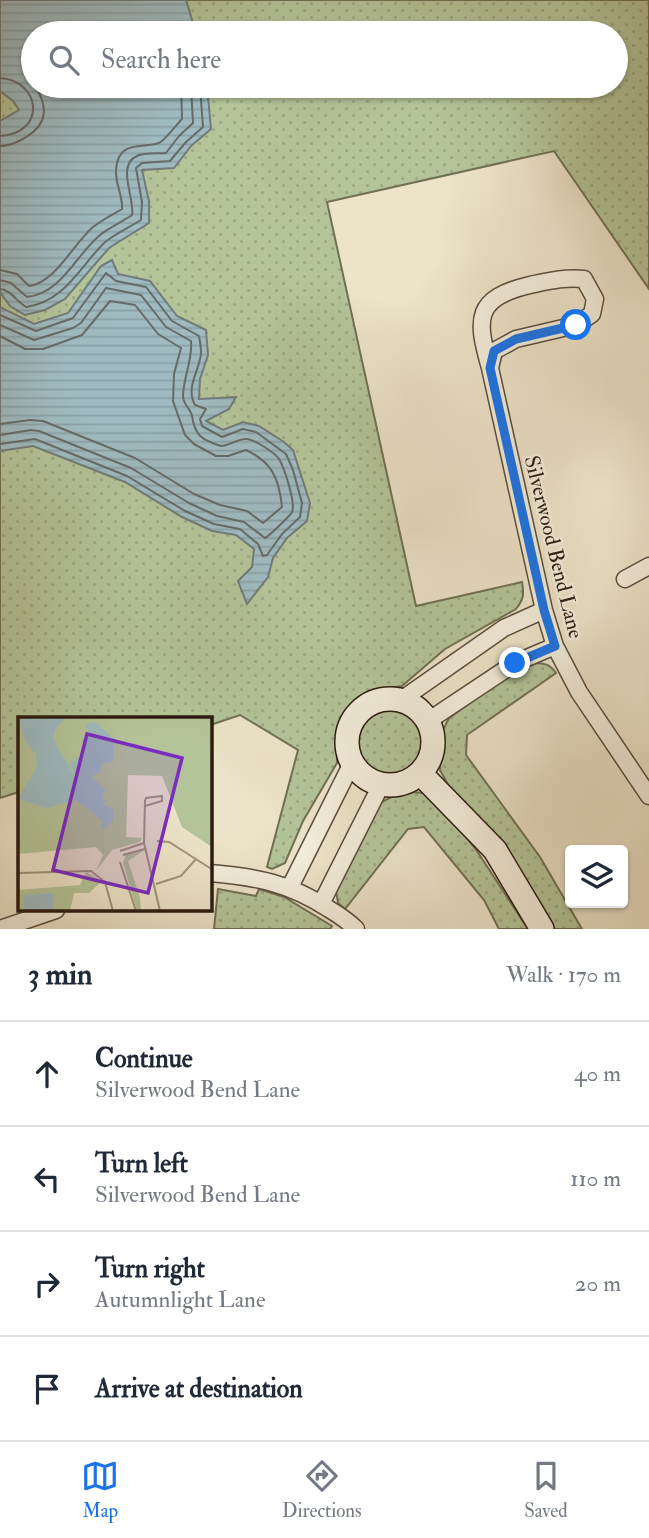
<!DOCTYPE html>
<meta charset="utf-8">
<style>
body{margin:0;font-family:"IM FELL Double Pica",serif;background:#f2f2f3;color:#1f2937}
.controls{position:absolute;right:21px;bottom:21px;display:grid;overflow:hidden;border-radius:7px;box-shadow:0 2px 5px #0004}
.controls button{width:63px;height:63px;display:grid;place-items:center;padding:0;border:0;border-bottom:2px solid #e0e1e3;background:#fff;color:#1f2937;font:35px sans-serif}
.stop{position:absolute;width:21px;height:21px;margin:-16px;border:5px solid #1a73e8;border-radius:50%;background:#fff}
.stop.end{background:#1a73e8;border-color:#fff;box-shadow:0 2px 7px #0008}
.list{margin:0;padding:0;list-style:none}
h2{display:flex;justify-content:space-between;align-items:center;height:91px;margin:0;padding:0 28px;font-size:30px}
h2 small{font-size:23px;font-weight:400;color:#747a83}
.list li{display:grid;grid-template-columns:46px 1fr auto;gap:21px;align-items:center;box-sizing:border-box;height:105px;padding:0 28px;border-top:2px solid #e0e1e3}
.list b{display:block;font-size:26px;white-space:nowrap}
.list p{margin:0;font-size:23px;white-space:nowrap;color:#747a83}
.list em{font-size:23px;font-style:normal;color:#747a83}
.icon{flex:none;width:38px;height:38px;fill:none;stroke:currentColor;stroke-width:2;stroke-linecap:round;stroke-linejoin:round}
.map{position:relative;flex:none;width:649px;height:929px;overflow:hidden}
.search{position:absolute;background:#fff;box-shadow:0 2px 5px #0004;left:21px;right:21px;top:21px;height:77px;display:flex;align-items:center;gap:18px;box-sizing:border-box;padding:0 24px;border-radius:38px;color:#747a83;font-size:26px}
.sheet{height:511px;background:#fff}
nav{display:flex;justify-content:space-around;align-items:center;box-sizing:border-box;height:98px;border-top:2px solid #e0e1e3;background:#fff;font-size:19px;color:#747a83}
nav a{display:grid;justify-items:center;gap:4px}
nav .on{color:#1a73e8}
.map>svg:first-child{display:block}
</style>
<div class="map">
<svg width="649" height="929" viewBox="0 0 649 929">
<defs>
<pattern id="grass-dots" width="8" height="8" patternUnits="userSpaceOnUse" patternTransform="scale(1.75)"><rect width="8" height="8" fill="#b4c499"/><path d="M2 2h.1M6 6h.1" fill="none" stroke="#9ba883" stroke-width="1.8" stroke-linecap="round"/></pattern>
<pattern id="water-rules" width="6" height="5" patternUnits="userSpaceOnUse" patternTransform="scale(1.75)"><rect width="6" height="5" fill="#9fbbc1"/><path d="M0 2.5h6" fill="none" stroke="#89a0a5"/></pattern>
</defs>
<rect width="100%" height="100%" fill="#ece3c8"/>
<filter id="stains"><feTurbulence type="fractalNoise" baseFrequency=".00286" numOctaves="4"/><feColorMatrix values="0 0 0 0 .2 0 0 0 0 .09 0 0 0 0 .02 0 0 0 .5 -.17"/></filter>
<radialGradient id="worn" r=".72"><stop offset=".6" stop-color="#630" stop-opacity="0"/><stop offset="1" stop-color="#630" stop-opacity=".3"/></radialGradient>
<path fill="url(#grass-dots)" stroke="#707054" stroke-width="2" fill-rule="evenodd" d="M0 0H649V289L554 151 327 202 416 606 522 582C524 594 524 599 516 609L445 649 402 686 376 690 362 696 350 706 341 718 337 730V763L303 821 285 863 272 869 267 867 298 750 240 715 210 725V719H19V792L0 798ZM33 33H616V86H33Z
M533 663C544 663 550 664 556 673L467 735 466 755 540 857 582 929H555L519 872 483 822 448 785 440 770 442 732 449 718 512 673Z
M357 742a33 33 0 1 1 66 0a33 33 0 1 1-66 0Z
M411 792 425 793 435 800 475 848 528 929H499L484 900 424 827 408 829 345 909 338 903 336 891 380 803 391 797Z
M218 889 256 896 259 889 284 897 332 926 330 929H214Z"/>
<path fill="url(#water-rules)" stroke="#717b7a" stroke-width="2" d="M0 0H186L196 33H33V86H207L211 129 191 146 174 168 142 170 149 201V223L109 248 65 299 45 310 25 315 10 306 0 292V121L19 110 13 101 0 91Z
M112 260 118 274 150 281 177 316 206 330 208 355 200 379 199 399 236 397 229 409 206 421 223 430 243 422 259 426 284 442 293 450 310 503 307 521 287 538 273 558 268 577 247 604 238 581 252 567 254 549 236 535 212 531 182 517 125 482 33 446 0 451V307L34 324 68 313 101 266Z"/>
<g fill="none" stroke-linecap="round" stroke-linejoin="round">
<path stroke="#656b68" stroke-width="2" d="M0 78C40 80 48 133 0 136
M0 146C10 146 17 142 26 137 48 124 48 106 35 86
M0 270 17 274 29 286C55 283 74 243 93 227 102 220 112 215 122 209 123 196 115 183 116 170 118 139 142 149 159 143 164 141 177 124 182 119L181 86
M0 280 11 283 27 297C62 293 75 256 100 235 110 227 122 222 132 215 135 198 116 165 137 156 145 152 157 154 166 153L179 136 193 123 191 86
M0 289C10 289 17 302 26 307 64 302 79 268 104 243 114 234 130 227 141 220L142 202 136 168 142 163 170 161 186 142 203 127 200 86
M0 315 36 331 73 318 106 273 116 281 146 287 172 321 199 336C200 341 201 348 201 353 200 370 185 387 195 405L206 409 200 419 202 426 222 437 243 429 256 432 286 454 293 470 302 503 300 517 282 534 267 555 263 556 258 544 240 529 214 524 185 511 127 476 35 439 0 444
M0 325 34 340 73 328 81 323 106 288 141 295 166 327 191 341C193 360 183 377 183 397 184 406 191 409 192 416 195 436 202 440 221 446 230 446 238 438 247 439 255 440 274 452 279 459 284 467 296 503 292 512 290 516 269 536 265 538L244 522 217 516 189 503 131 468 39 431 31 430 0 435
M0 336 25 349H43L82 335 110 301 135 305 158 334 181 348 174 374 173 401 185 435 194 444 216 456H228L246 450C272 462 279 478 282 507L263 523 247 511 220 505 194 494 135 458 43 421 30 420 0 424"/>
<defs>
<path id="street" d="M490 368 494 351 516 339 576 325 592 314 595 299 584 279C565 277 549 281 530 285 474 298 476 319 490 368L544 610 555 646 579 692 649 796
M625 579 649 566
M401 700 504 628 544 610
M428 721 515 663 555 646
M210 873C257 877 289 883 329 909 339 915 348 921 356 929
M290 887 352 763
M321 904 381 785
M0 929 56 910"/>
<path id="secondary" d="M347 742a43 43 0 1 1 86 0a43 43 0 1 1-86 0Z
M420 773 495 850 542 929"/>
</defs>
<use href="#street" stroke="#5b4d3e" stroke-width="19"/>
<use href="#secondary" stroke="#2b1b10" stroke-width="26"/>
<use href="#street" stroke="#f3eddb" stroke-width="16"/>
<use href="#secondary" stroke="#f3eddb" stroke-width="23"/>
</g>
<g fill="none" stroke-linecap="round" stroke-linejoin="round">
<path stroke="#1a73e8" stroke-width="9" d="M515 663 555 646 544 610 490 368 494 351 516 339 576 325"/>
</g>
<g text-anchor="middle" stroke-width="5" stroke-linejoin="round" paint-order="stroke">
<g font-size="21" fill="#2b1b10" stroke="#f3eddb">
<text transform="translate(554 547) rotate(76)" y="7">Silverwood Bend Lane</text>
</g>
</g>
<g transform="translate(18 717)">
<rect width="194" height="194" fill="#ece3c8"/>
<path d="M0 0H194V130L164 110 144 59 110 58 108 120 124 121 122 125 94 133 78 154 85 138 78 130 0 137ZM125 134 110 144 122 181 123 194H119L105 145 108 138ZM68 155 84 164 71 176H56L52 194H2L1 173 62 168Z" fill="#b4c499"/>
<path d="M0 0H49L38 11 35 22 59 63 52 47 68 34 64 24 72 15 67 8 77 5 95 21V44L84 47 83 55 74 59 87 73 84 82 89 84 84 86 95 93V104L83 114 84 104 58 83 29 91 0 82 19 50 18 37 8 26ZM35 176V194H6V178Z" fill="#9fbbc1"/>
<path fill="none" stroke="#9f937e" stroke-width="2" d="M127 89 144 84V79L128 81 127 84 126 126 142 194M139 124 151 125 195 153M102 134 126 126M105 138 127 132M102 145 118 194M0 156 73 154 87 165 95 194M138 167 163 159 178 142"/>
<path fill="#7b2cbf" fill-opacity="0.15" stroke="#7b2cbf" stroke-width="3.5" d="M69 17 164 41 130 176 35 153Z"/>
<rect width="194" height="194" fill="none" stroke="#2b1b10" stroke-width="3.5"/>
</g>
<rect width="100%" height="100%" filter="url(#stains)"/>
<rect width="100%" height="100%" fill="url(#worn)"/>
</svg>
<div class="controls">
<button><svg class="icon" aria-label="layers" viewBox="0 0 24 24"><path d="M12 4l9 5-9 5-9-5zM3 14l9 5 9-5"/></svg></button>
</div>
<div class="stop" style="left:576px;top:325px"></div>
<div class="stop end" style="left:515px;top:663px"></div>
<div class="search"><svg class="icon" aria-label="search" viewBox="0 0 24 24"><circle cx="10" cy="10" r="6"/><path d="M15 15l6 6"/></svg>Search here</div>
</div>
<section class="sheet">
<h2>3 min<small>Walk · 170 m</small></h2>
<ul class="list">
<li><svg class="icon" aria-label="ahead" viewBox="0 0 24 24"><path d="M12 20V5M6 11l6-6 6 6"/></svg><div><b>Continue</b><p>Silverwood Bend Lane</p></div><em>40 m</em></li>
<li><svg class="icon" aria-label="left" viewBox="0 0 24 24"><path d="M17 20v-9H6M10 6l-5 5 5 5"/></svg><div><b>Turn left</b><p>Silverwood Bend Lane</p></div><em>110 m</em></li>
<li><svg class="icon" aria-label="right" viewBox="0 0 24 24"><path d="M7 20v-9h11M14 6l5 5-5 5"/></svg><div><b>Turn right</b><p>Autumnlight Lane</p></div><em>20 m</em></li>
<li><svg class="icon" aria-label="arrive" viewBox="0 0 24 24"><path d="M6 21V4h12l-3 4 3 4H6"/></svg><div><b>Arrive at destination</b></div></li>
</ul>
</section>
<nav>
<a class="on"><svg class="icon" aria-label="map" viewBox="0 0 24 24"><path d="M3 6l6-2 6 2 6-2v14l-6 2-6-2-6 2zM9 4v14M15 6v14"/></svg>Map</a>
<a><svg class="icon" aria-label="directions" viewBox="0 0 24 24"><path d="M12 3l9 9-9 9-9-9zM9 14v-3h6M13 9l2 2-2 2"/></svg>Directions</a>
<a><svg class="icon" aria-label="saved" viewBox="0 0 24 24"><path d="M7 4h10v16l-5-4-5 4z"/></svg>Saved</a>
</nav>
